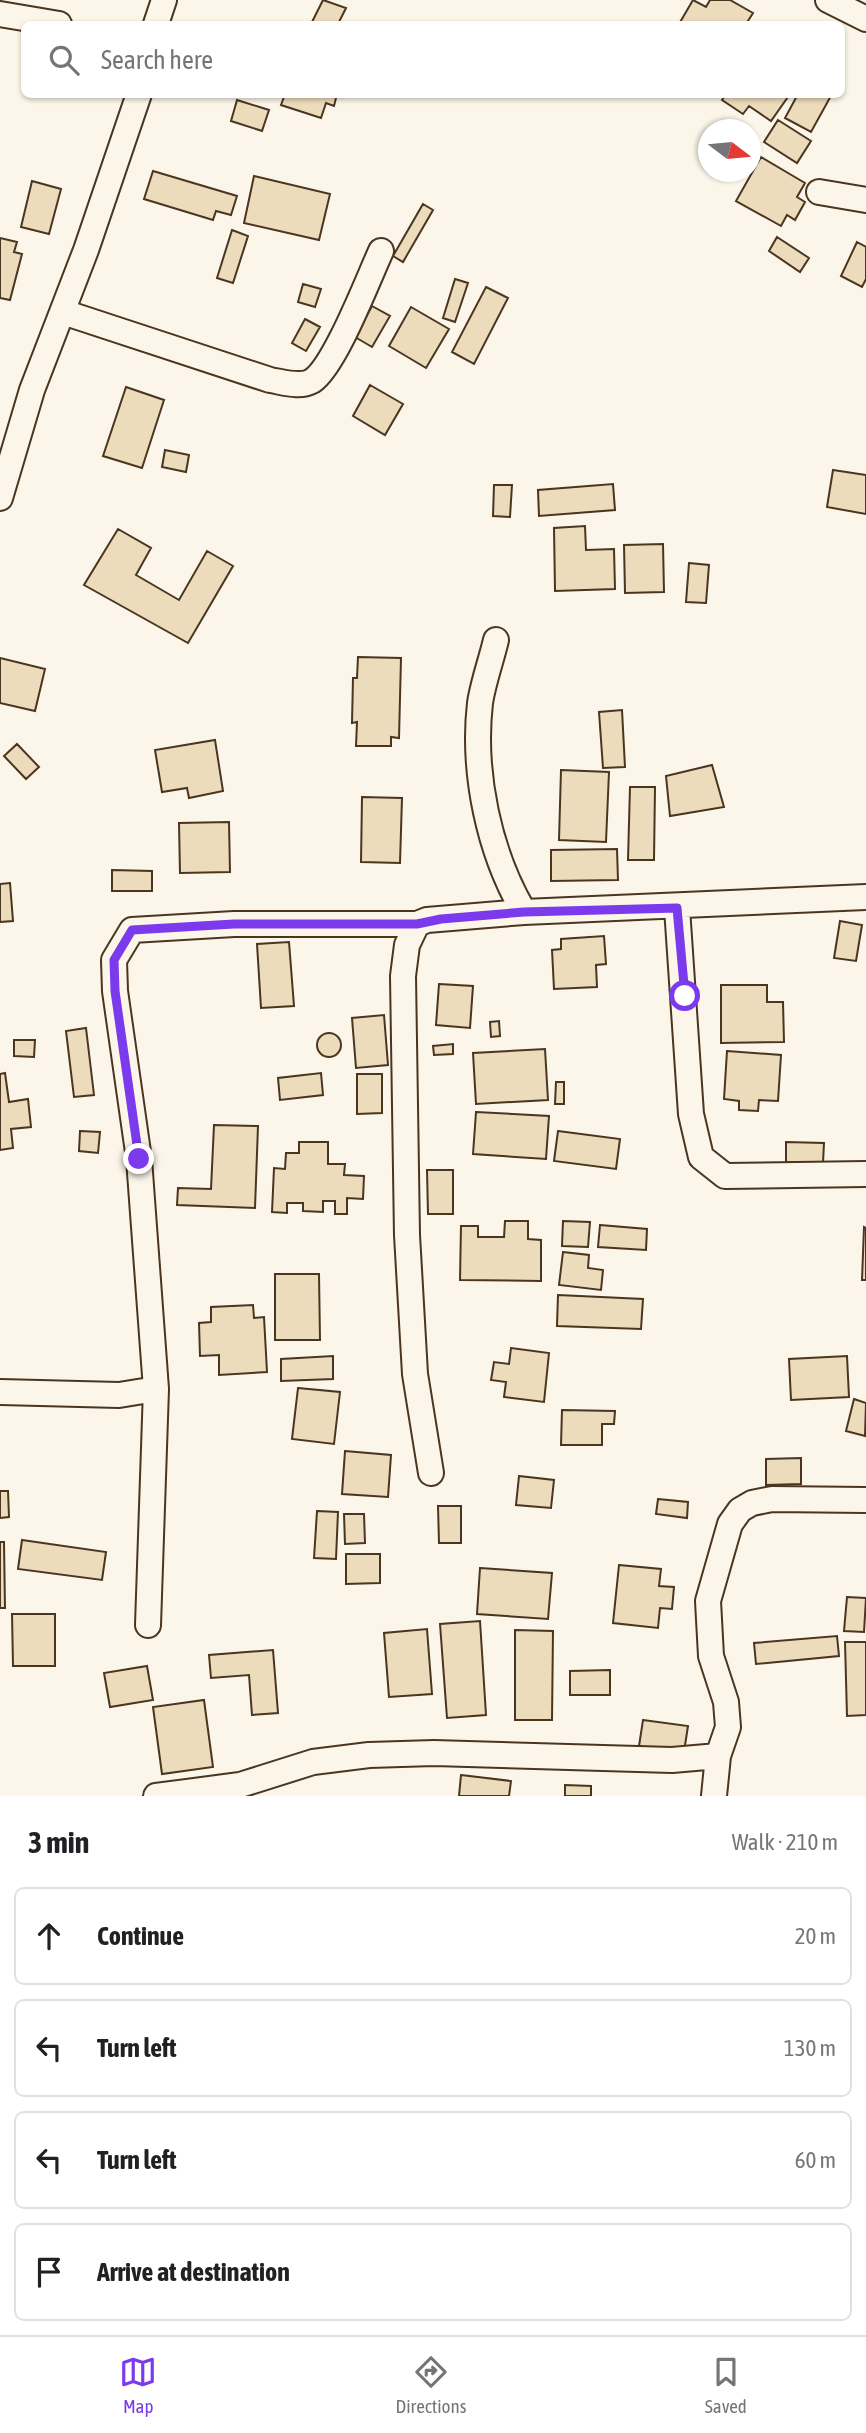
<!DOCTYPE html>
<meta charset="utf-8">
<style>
body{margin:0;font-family:"Asap Condensed",sans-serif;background:#f6f6f6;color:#202124}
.compass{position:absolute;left:698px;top:119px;width:63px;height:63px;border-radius:50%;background:#fff;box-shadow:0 2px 5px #0004;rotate:106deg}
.stop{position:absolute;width:21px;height:21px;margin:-16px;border:5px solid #7c3aed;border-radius:50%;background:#fff}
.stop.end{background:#7c3aed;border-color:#fff;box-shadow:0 2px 7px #0008}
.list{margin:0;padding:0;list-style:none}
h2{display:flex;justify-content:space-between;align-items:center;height:91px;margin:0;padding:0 28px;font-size:30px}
h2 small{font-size:23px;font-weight:400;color:#757577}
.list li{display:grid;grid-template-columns:46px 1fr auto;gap:21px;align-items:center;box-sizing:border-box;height:98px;margin:0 14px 14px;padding:0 14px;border:2px solid #e0e0e0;border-radius:10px}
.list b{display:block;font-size:26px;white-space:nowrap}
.list em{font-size:23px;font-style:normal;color:#757577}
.icon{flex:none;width:38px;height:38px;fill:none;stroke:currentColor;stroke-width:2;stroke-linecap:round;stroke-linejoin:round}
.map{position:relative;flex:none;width:866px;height:1796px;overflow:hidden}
.search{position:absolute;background:#fff;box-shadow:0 2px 5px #0004;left:21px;right:21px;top:21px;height:77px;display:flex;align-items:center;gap:18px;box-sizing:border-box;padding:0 24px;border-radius:10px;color:#757577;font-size:26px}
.sheet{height:539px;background:#fff}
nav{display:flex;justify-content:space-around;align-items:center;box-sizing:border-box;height:98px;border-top:2px solid #e0e0e0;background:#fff;font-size:19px;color:#757577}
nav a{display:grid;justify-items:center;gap:4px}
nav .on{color:#7c3aed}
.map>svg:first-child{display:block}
</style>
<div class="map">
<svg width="866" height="1796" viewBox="0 0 866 1796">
<rect width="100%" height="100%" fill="#fbf6e9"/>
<path fill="#ecdcbc" stroke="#4a3520" stroke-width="2" d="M323 0 346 8 338 24H311Z
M693 0 706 7 710 0H730L753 13 746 24H679Z
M285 94H337L334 106 326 103 321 118 281 105Z
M726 94H790L771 121 749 106 743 114 722 100Z
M798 94H832L811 132 785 118Z
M237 100 269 110 262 131 231 121Z
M778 120 811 141 797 163 764 142Z
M761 157 805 183 797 197 805 202 795 220 787 215 781 226 736 201Z
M153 171 237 196 231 215 216 211 213 220 144 199Z
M254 176 330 194 319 240 244 223Z
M32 181 61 189 49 234 21 227Z
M423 204 433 210 403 262 393 256Z
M232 230 248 236 233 283 217 278Z
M777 237 809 258 800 272 769 251Z
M0 238 17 242 14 252 22 254 10 300 0 298Z
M857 242 866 247V279L862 287 841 276Z
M455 279 468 283 455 322 443 318Z
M303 284 321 289 315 307 298 302Z
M486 287 508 298 474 364 452 352Z
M372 306 390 316 372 347 355 337Z
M411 307 449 329 426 368 389 346Z
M305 319 320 327 306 351 292 343Z
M370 385 403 404 385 435 353 416Z
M126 387 164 400 142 468 103 456Z
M165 450 189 455 186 472 162 467Z
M833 470 866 475V514L827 507Z
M613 484 615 510 539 516 538 490Z
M494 485H512L510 517 493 516Z
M585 526 586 550 614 549 615 589 555 591 554 528Z
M118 529 151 548 136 575 179 600 207 551 233 566 188 643 84 585Z
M663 544 664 592 625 593 624 545Z
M689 563 709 565 706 603 686 602Z
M358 657 401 658 399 738 391 737V746H356L357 722 352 723 353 678H357Z
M0 658 45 669 35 711 0 703Z
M622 710 625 767 603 768 599 712Z
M215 740 223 791 189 798 187 788 162 792 155 750Z
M17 744 39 767 26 779 4 756Z
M712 765 724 807 670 816 666 776Z
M561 770 609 772 606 842 559 840Z
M630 787H655L654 860H628Z
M362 797 402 798 400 863 361 862Z
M229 822 230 872 180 873 179 823Z
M617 849 618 880 551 881V850Z
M112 870 152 871V891H112Z
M10 883 13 921 0 922V884Z
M840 921 862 925 856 961 834 958Z
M604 936 606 964 596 965 597 987 554 989 552 950 561 949V939Z
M289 942 294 1006 261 1008 257 944Z
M439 984 473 986 470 1028 436 1025Z
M721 985H767V1002H783L784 1042 721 1043Z
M384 1015 388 1065 356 1068 352 1018Z
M499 1021 500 1036 491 1037 490 1022Z
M86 1028 94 1095 74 1097 66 1031Z
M317 1045a12 12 0 1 1 24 0a12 12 0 1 1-24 0Z
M14 1040H35L34 1057 14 1056Z
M453 1044V1054L434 1055 433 1046Z
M545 1049 548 1100 476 1104 473 1053Z
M727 1051 781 1055 778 1101 759 1100 758 1111 739 1110V1101L724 1099Z
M5 1073 9 1102 28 1099 31 1127 11 1129 13 1148 0 1150V1074Z
M321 1073 323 1095 280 1100 278 1078Z
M357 1074H382V1113L357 1114Z
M556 1082H564V1104H555Z
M476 1112 549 1116 546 1159 473 1154Z
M214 1125 258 1126 255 1208 177 1205 178 1188 211 1189Z
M80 1131 100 1132 98 1153 79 1151Z
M558 1131 620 1139 616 1169 554 1161Z
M299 1142H328V1164H345L344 1175 364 1176 363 1199 347 1198V1214H335V1201H323V1212L303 1211V1203H287V1213L272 1212 274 1168 285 1169 286 1153H299Z
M786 1142 824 1143 823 1163 786 1162Z
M427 1170H453V1214H428Z
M505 1221H528V1239L541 1240V1281L460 1280 461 1226H478V1237H504Z
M563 1221 590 1222 588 1247 562 1246Z
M600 1225 647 1229 646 1250 598 1247Z
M864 1227 866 1228V1280H862Z
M563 1252 589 1255 588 1268 603 1270 601 1290 559 1285Z
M275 1274H319L320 1340H275Z
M558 1295 643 1299 641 1329 557 1326Z
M253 1305 254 1318 264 1317 267 1372 219 1375V1355L200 1356 199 1323 211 1322V1307Z
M511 1348 549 1353 544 1402 504 1397 506 1382 491 1380 494 1362 509 1364Z
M333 1356V1379L281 1381V1359Z
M847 1356 849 1397 791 1400 789 1359Z
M298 1388 340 1392 334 1444 292 1439Z
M854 1399 866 1403 865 1436 846 1431Z
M562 1410 615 1411 614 1424H602V1445H561Z
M345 1451 391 1455 388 1497 342 1494Z
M801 1458V1484L766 1485V1459Z
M519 1476 554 1480 551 1508 516 1505Z
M0 1491H8L9 1517 0 1518Z
M658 1499 688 1502 687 1518 656 1514Z
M438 1506H461V1543H439Z
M317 1511 338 1512 336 1559 314 1558Z
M344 1514H364L365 1543 345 1544Z
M22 1540 106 1552 102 1580 18 1569Z
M0 1542H4L5 1608H0Z
M346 1554H380V1583L346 1584Z
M619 1565 661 1569 659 1586 674 1587 672 1609 660 1608 658 1628 613 1623Z
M480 1568 552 1573 548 1619 477 1614Z
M847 1597 866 1598 864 1632 844 1631Z
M12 1614H55V1666H13Z
M480 1621 486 1715 447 1718 440 1624Z
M427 1629 432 1694 389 1697 384 1633Z
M515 1630 553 1631 552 1720H515Z
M837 1636 839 1656 756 1664 754 1643Z
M845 1642H866V1715L847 1716Z
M273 1650 278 1713 252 1715 249 1675 211 1678 209 1655Z
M147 1666 153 1700 110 1707 104 1673Z
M610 1670V1695H570V1671Z
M204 1700 213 1767 162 1774 153 1707Z
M643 1720 688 1726 684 1752 639 1746Z
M461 1775 511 1781 509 1796H459Z
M565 1785 591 1786V1796H565Z"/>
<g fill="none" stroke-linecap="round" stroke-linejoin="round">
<defs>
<path id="minor" d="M828 0 866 19
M0 14 59 24
M156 24 164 0
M819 192 866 200
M63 312 270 380C283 382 300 388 312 381 335 366 368 279 381 251
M0 498 32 390 86 250 139 94
M496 640C491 661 483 683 480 703 472 773 489 853 524 912L866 897
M677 908 691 1114 701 1157 725 1176 866 1174
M0 1392 119 1395 156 1389 139 1159 115 991 114 960 132 930 234 924H417
M431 1473 415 1374 407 1235 403 976 407 945 417 924 427 920 524 912
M148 1625 156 1389
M156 1796 240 1785 313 1762 369 1755 434 1753 672 1760 718 1756 728 1727 726 1702 711 1656 708 1601 730 1524 740 1510 752 1503 772 1499 866 1500
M714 1796 718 1756"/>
</defs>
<use href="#minor" stroke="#4a3520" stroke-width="28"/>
<use href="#minor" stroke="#fbf6e9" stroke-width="24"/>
</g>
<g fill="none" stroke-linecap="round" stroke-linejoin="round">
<path stroke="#7c3aed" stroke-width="9" d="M139 1159 115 991 114 960 132 930 234 924H417L441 919 524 912 677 908 685 996"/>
</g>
</svg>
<svg class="compass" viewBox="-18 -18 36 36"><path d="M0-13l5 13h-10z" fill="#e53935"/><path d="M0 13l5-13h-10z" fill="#757577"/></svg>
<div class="stop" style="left:685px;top:996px"></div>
<div class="stop end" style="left:139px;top:1159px"></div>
<div class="search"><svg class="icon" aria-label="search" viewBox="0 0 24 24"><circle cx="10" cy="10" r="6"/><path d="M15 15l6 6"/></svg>Search here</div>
</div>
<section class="sheet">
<h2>3 min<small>Walk · 210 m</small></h2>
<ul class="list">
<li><svg class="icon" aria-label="ahead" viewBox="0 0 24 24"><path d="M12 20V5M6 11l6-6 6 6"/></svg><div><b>Continue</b></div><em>20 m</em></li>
<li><svg class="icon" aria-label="left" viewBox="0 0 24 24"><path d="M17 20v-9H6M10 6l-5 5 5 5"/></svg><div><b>Turn left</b></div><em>130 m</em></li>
<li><svg class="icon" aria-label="left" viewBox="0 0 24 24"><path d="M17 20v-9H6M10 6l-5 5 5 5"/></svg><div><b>Turn left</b></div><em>60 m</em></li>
<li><svg class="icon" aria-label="arrive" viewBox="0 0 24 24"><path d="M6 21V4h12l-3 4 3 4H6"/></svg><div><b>Arrive at destination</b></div></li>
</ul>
</section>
<nav>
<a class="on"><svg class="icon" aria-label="map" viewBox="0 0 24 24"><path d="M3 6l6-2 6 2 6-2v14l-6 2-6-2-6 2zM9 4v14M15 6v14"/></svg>Map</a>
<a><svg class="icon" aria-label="directions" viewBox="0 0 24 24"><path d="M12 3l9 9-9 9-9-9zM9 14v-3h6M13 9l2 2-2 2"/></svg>Directions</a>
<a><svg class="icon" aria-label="saved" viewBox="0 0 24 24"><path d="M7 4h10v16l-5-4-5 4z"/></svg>Saved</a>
</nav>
